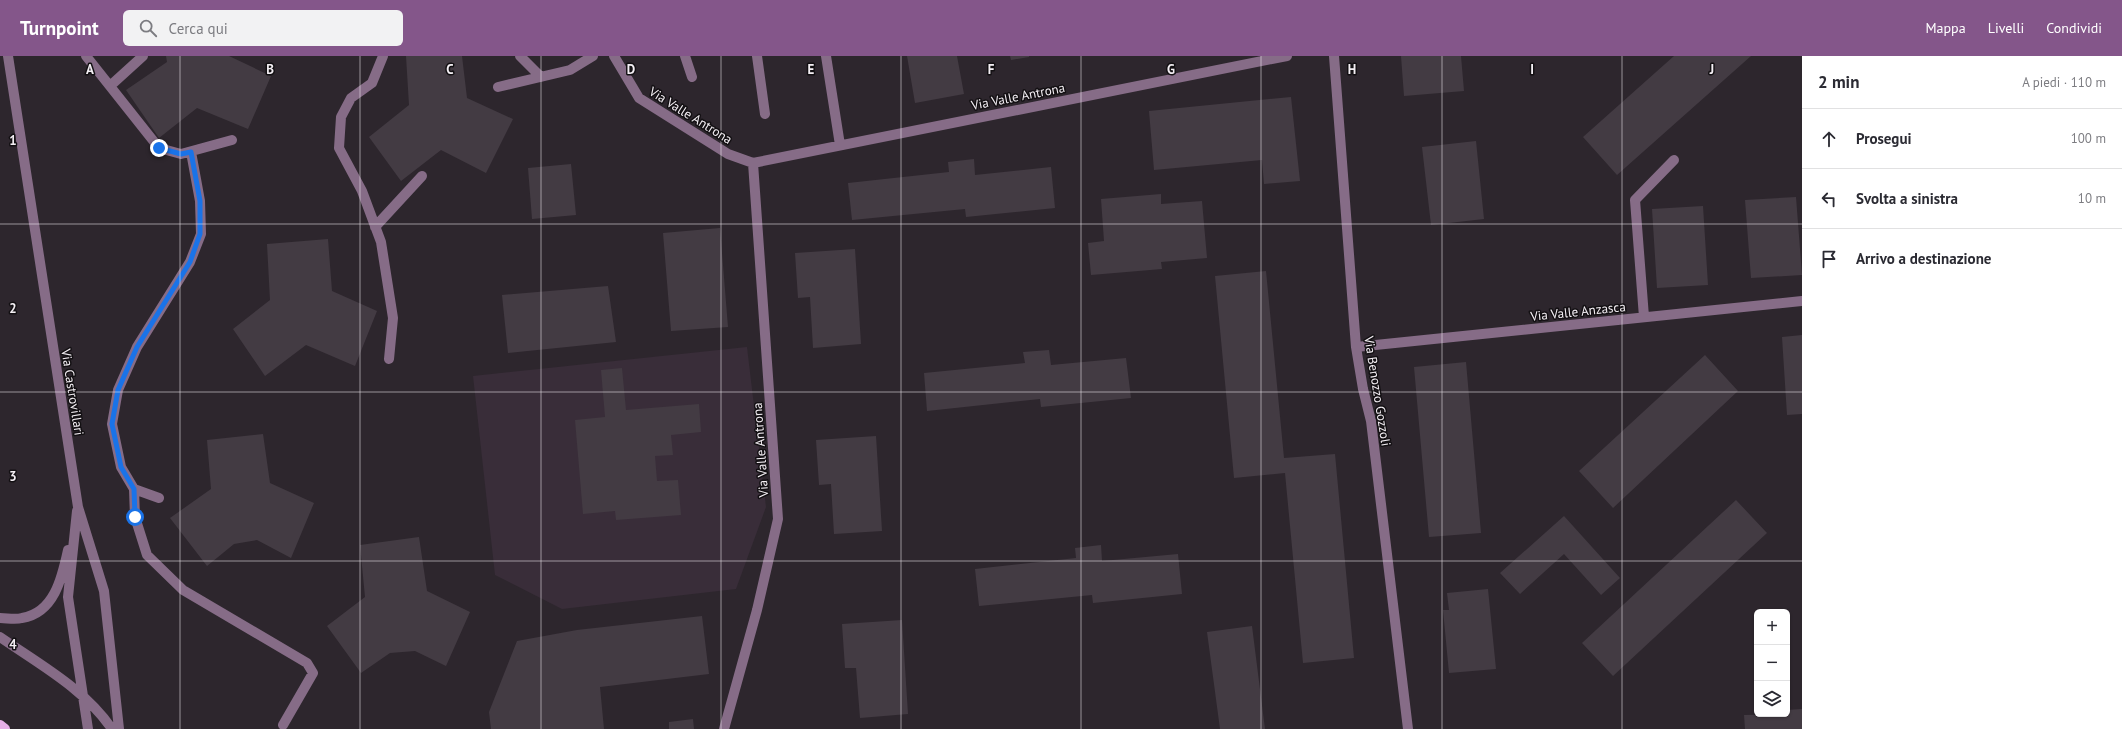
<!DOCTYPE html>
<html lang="it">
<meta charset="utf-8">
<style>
body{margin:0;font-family:"PT Sans",sans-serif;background:#f2f2f3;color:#2b2b33}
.controls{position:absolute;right:12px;bottom:12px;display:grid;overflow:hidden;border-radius:6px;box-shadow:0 1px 3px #0004}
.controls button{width:36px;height:36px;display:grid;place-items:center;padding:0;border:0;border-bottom:1px solid #e1e1e2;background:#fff;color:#2b2b33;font:20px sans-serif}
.stop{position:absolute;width:12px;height:12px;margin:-9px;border:3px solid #1a73e8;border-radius:50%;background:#fff}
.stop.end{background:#1a73e8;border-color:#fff;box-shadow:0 1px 4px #0008}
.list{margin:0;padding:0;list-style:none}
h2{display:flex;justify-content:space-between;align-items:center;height:52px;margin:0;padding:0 16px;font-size:17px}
h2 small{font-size:13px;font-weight:400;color:#7c7c81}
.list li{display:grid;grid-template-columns:26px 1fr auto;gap:12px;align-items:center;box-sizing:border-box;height:60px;padding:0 16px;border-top:1px solid #e1e1e2}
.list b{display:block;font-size:15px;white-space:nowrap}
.list em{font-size:13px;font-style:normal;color:#7c7c81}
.icon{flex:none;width:22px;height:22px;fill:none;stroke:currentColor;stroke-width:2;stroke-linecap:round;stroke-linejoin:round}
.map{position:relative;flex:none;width:1802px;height:673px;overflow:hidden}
header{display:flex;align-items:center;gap:24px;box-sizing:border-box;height:56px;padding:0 20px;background:#84568a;color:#fff}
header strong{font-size:19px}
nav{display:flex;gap:22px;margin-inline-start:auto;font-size:14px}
.search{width:280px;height:36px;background:#f2f2f3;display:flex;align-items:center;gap:10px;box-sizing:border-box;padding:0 14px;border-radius:6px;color:#7c7c81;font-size:15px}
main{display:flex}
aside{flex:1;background:#fff}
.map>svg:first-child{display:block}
</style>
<header>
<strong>Turnpoint</strong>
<div class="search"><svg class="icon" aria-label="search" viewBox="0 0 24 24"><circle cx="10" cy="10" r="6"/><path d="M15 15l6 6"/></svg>Cerca qui</div>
<nav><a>Mappa</a><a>Livelli</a><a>Condividi</a></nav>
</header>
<main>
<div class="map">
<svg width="1802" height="673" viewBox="0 0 1802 673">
<rect width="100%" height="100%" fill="#2d262d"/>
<path fill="#392d39" d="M747 291 766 451 736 533 562 553 495 519 473 320Z"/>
<path fill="#433b43" d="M166 0H229L271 20 248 73 197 52 159 82 126 34 167 6Z
M406 0H462L467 42 513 63 486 117 441 94 401 125 369 81 409 49Z
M907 0H957L964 38 915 47Z
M1010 0H1029V1L1011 4Z
M1401 0H1461L1464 35 1404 40Z
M1674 0H1751L1617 119 1583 81Z
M1291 41 1300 125 1264 128 1262 104 1154 114 1149 55Z
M1476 85 1484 163 1431 169 1422 91Z
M974 103 975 119 1051 111 1055 152 966 161 965 153 852 164 848 127 949 116 948 106Z
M571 108 576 159 532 163 528 112Z
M1161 138V148L1202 145 1207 202 1161 206 1162 213 1091 219 1088 187 1104 185 1101 143Z
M1796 141 1802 219 1751 222 1745 144Z
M1703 150 1708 229 1657 232 1652 153Z
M720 172 728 271 671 275 663 177Z
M328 183 332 235 377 255 355 310 306 289 265 320 233 273 270 244 267 188Z
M855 193 861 288 813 292 810 241 798 242 795 197Z
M1266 215 1284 402 1335 398 1354 602 1303 607 1285 417 1234 422 1215 220Z
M608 230 616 286 508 297 502 239Z
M1802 279V358L1787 359 1782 281Z
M1049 294 1051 309 1126 302 1131 342 1041 351 1040 343 927 355 924 317 1025 307 1023 296Z
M1705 299 1738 335 1613 452 1579 415Z
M1466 306 1481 477 1429 481 1414 311Z
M622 312 626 354 699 348 701 376 671 379 673 399 655 400 657 425 678 424 681 459 616 464 615 455 583 458 575 364 605 361 601 314Z
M263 378 270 427 314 447 291 502 257 484 234 488 207 510 170 462 211 433 207 384Z
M876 380 882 475 834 478 831 428 819 429 816 384Z
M1736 444 1767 477 1613 620 1582 587Z
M1564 460 1620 522 1601 539 1564 498 1520 538 1500 517Z
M419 481 427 535 470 556 446 610 415 595 390 597 361 617 327 570 365 541 360 489Z
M1101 489 1102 505 1178 498 1182 538 1093 547 1092 539 979 550 975 513 1076 502 1075 492Z
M1488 533 1496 613 1449 617 1443 554H1449L1447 537Z
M702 560 709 618 600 631 604 673H491L489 656 517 585 577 574Z
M902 564 908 658 860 662 856 612H845L842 568Z
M1252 570 1265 673H1220L1207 576Z
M1802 653V673H1745L1744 659 1787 658V654Z
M693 663 694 673H669V666Z"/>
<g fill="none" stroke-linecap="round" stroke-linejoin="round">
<path stroke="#866c87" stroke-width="10" d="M8 0 78 451 104 535 119 673
M86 0 159 92 181 98 232 84
M383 0 372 27 351 42 341 61 339 92 362 135 381 186 393 262 389 303
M520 0 541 21
M614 0 639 42 728 98 753 107 1287 0
M685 0 692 21
M757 0 765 58
M826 0 840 89
M1334 0 1356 291 1363 333 1371 365 1408 673
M110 30 143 0
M498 31 570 14 593 0
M375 171 422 120
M1644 261 1635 144 1674 104
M1356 291 1802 245
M134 433 135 461 147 499 183 534 307 607 313 617 283 669
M159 442 134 433 121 411 112 368 118 334 137 291 190 206 201 178 200 145 191 96
M77 455 68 541 88 673
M0 562C7 562 15 564 22 562 54 557 62 522 68 494
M0 581C39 608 85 633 112 673
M724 673 757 554 778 463 753 107"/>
<path stroke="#e6afe7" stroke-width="10" d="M0 669 5 673"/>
</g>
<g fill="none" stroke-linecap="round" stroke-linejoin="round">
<path stroke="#1a73e8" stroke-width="5" d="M135 461 134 433 121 411 112 368 118 334 137 291 190 206 200 178V145L191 96 181 98 159 92"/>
</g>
<path fill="none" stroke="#f4eff4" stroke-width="1" stroke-opacity="0.55" d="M180 0V673M360 0V673M541 0V673M721 0V673M901 0V673M1081 0V673M1261 0V673M1442 0V673M1622 0V673M0 168H1802M0 336H1802M0 505H1802"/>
<g text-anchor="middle" stroke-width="3" stroke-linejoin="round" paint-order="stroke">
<g font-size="13" fill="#f4eff4" stroke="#131013">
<text transform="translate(1018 40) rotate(-11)" y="5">Via Valle Antrona</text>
<text transform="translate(691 59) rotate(32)" y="5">Via Valle Antrona</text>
<text transform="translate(1578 255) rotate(-6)" y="5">Via Valle Anzasca</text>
<text transform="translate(1378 335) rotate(81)" y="5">Via Benozzo Gozzoli</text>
<text transform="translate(73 336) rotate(81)" y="5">Via Castrovillari</text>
<text transform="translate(760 394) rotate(-94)" y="5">Via Valle Antrona</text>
</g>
</g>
<g font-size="13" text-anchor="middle" font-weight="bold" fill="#f4eff4" stroke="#131013" stroke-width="3" stroke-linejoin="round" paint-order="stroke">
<text x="90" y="18">A</text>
<text x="270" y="18">B</text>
<text x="450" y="18">C</text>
<text x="631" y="18">D</text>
<text x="811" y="18">E</text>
<text x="991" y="18">F</text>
<text x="1171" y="18">G</text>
<text x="1352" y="18">H</text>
<text x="1532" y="18">I</text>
<text x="1712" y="18">J</text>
<text x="13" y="89">1</text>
<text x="13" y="257">2</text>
<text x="13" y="425">3</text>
<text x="13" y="593">4</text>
</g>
</svg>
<div class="controls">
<button>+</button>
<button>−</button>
<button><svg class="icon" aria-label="layers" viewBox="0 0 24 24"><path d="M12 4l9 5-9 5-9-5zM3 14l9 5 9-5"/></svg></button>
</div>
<div class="stop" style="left:135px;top:461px"></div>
<div class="stop end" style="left:159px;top:92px"></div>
</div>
<aside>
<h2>2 min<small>A piedi · 110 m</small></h2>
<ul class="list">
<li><svg class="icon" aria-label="ahead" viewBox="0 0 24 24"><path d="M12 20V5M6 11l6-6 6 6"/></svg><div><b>Prosegui</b></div><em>100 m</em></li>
<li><svg class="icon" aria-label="left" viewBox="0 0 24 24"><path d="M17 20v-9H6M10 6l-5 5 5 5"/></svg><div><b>Svolta a sinistra</b></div><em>10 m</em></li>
<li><svg class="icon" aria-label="arrive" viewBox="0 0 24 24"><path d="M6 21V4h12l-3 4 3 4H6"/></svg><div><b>Arrivo a destinazione</b></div></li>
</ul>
</aside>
</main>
